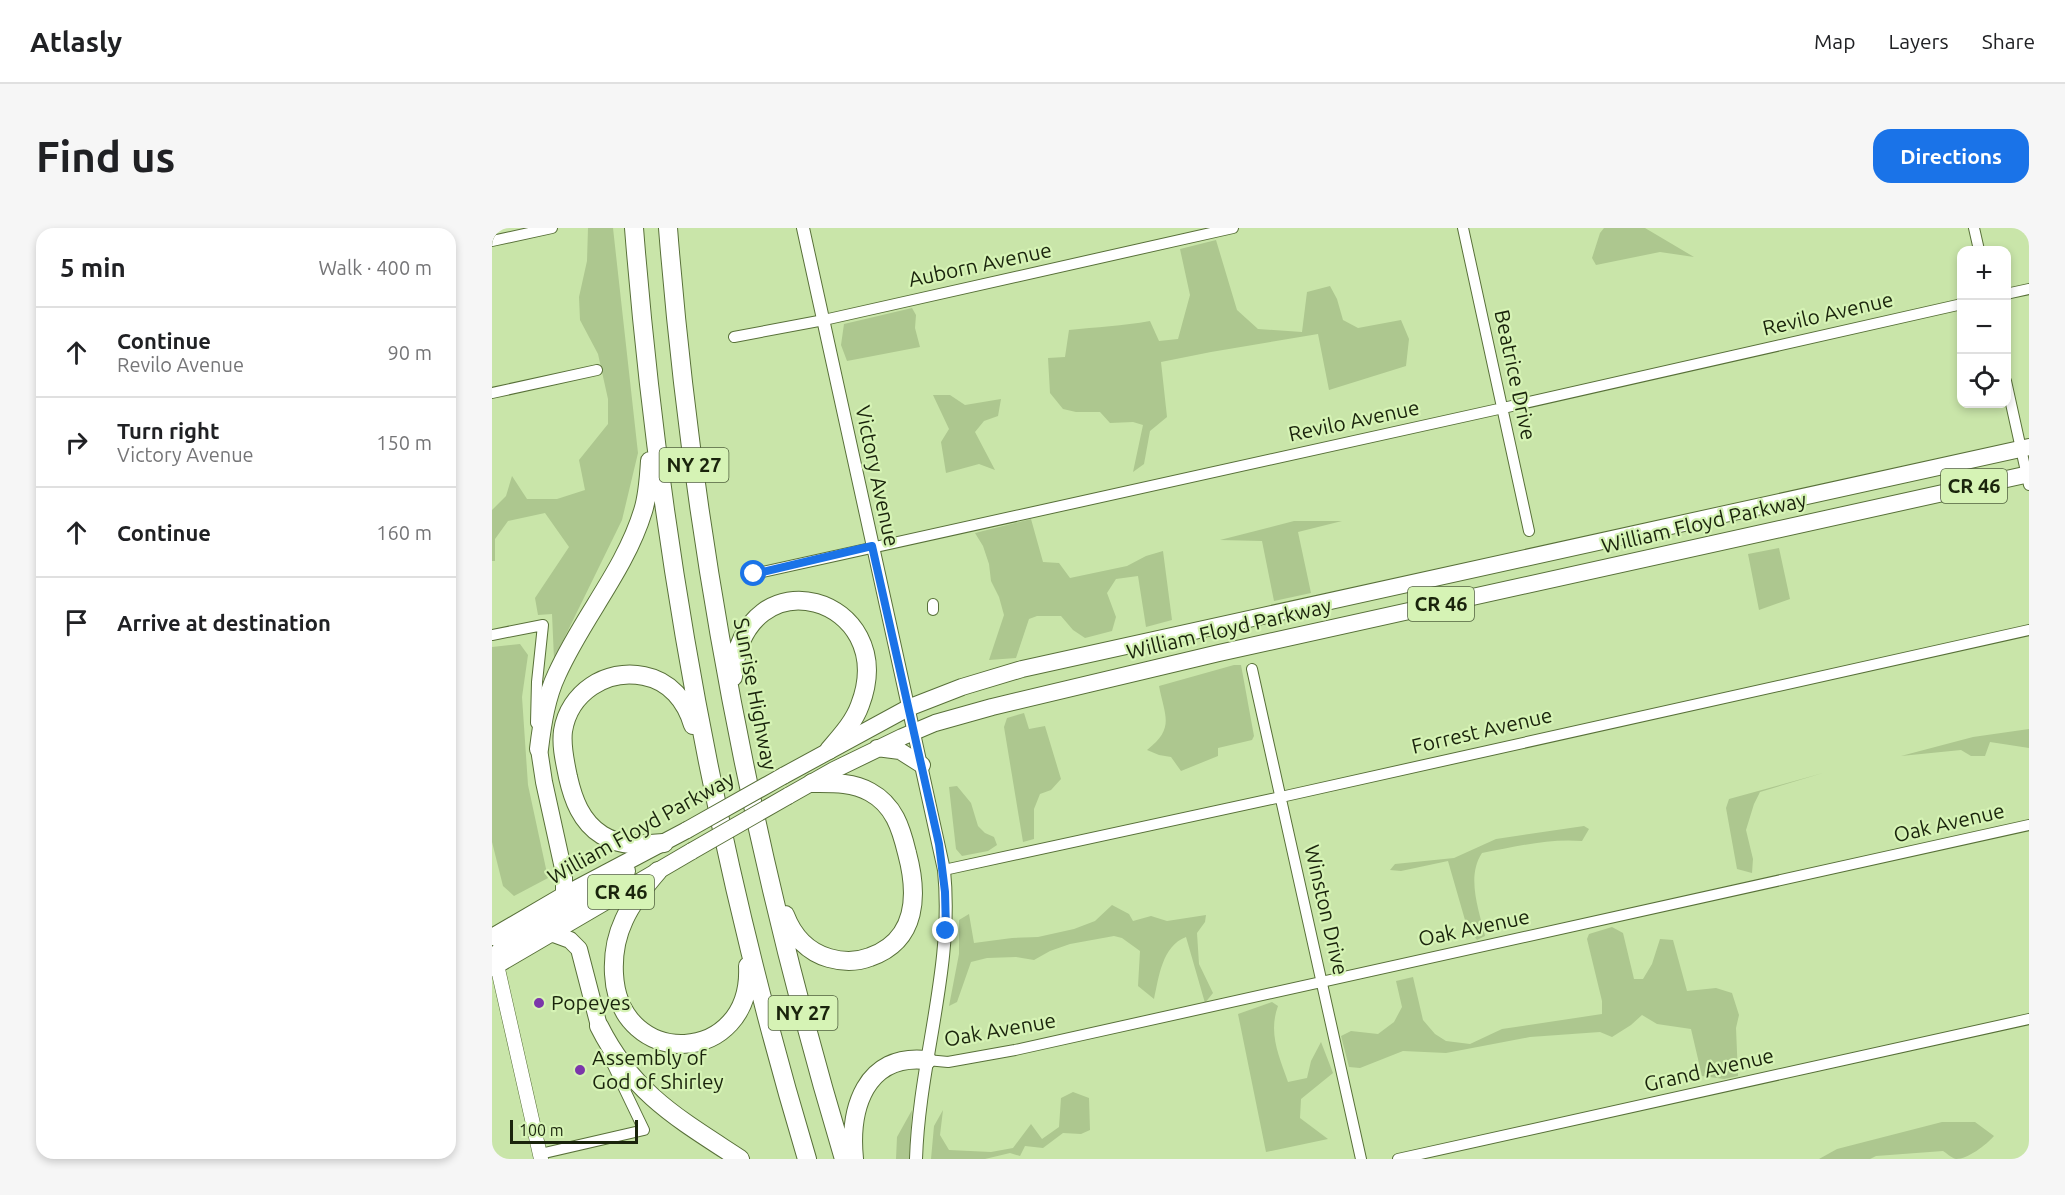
<!DOCTYPE html>
<meta charset="utf-8">
<style>
body{margin:0;font-family:Ubuntu,sans-serif;background:#f6f6f6;color:#202124}
.controls{position:absolute;right:18px;top:18px;display:grid;overflow:hidden;border-radius:12px;box-shadow:0 3px 9px #0003}
.controls button{width:54px;height:54px;display:grid;place-items:center;padding:0;border:0;border-bottom:2px solid #e0e0e0;background:#fff;color:#202124;font:30px sans-serif}
.scale{position:absolute;left:18px;bottom:15px;width:128px;box-sizing:border-box;padding-left:6px;border:3px solid #1a240c;border-top:0;font-size:16px;line-height:21px;white-space:nowrap;color:#1a240c;-webkit-text-stroke:4px #d6f3b5;paint-order:stroke}
.stop{position:absolute;width:18px;height:18px;margin:-14px;border:4px solid #1a73e8;border-radius:50%;background:#fff}
.stop.end{background:#1a73e8;border-color:#fff;box-shadow:0 2px 6px #0008}
.list{margin:0;padding:0;list-style:none}
h2{display:flex;justify-content:space-between;align-items:center;height:78px;margin:0;padding:0 24px;font-size:26px}
h2 small{font-size:20px;font-weight:400;color:#757577}
.list li{display:grid;grid-template-columns:39px 1fr auto;gap:18px;align-items:center;box-sizing:border-box;height:90px;padding:0 24px;border-top:2px solid #e0e0e0}
.list b{display:block;font-size:22px;white-space:nowrap}
.list p{margin:0;font-size:20px;white-space:nowrap;color:#757577}
.list em{font-size:20px;font-style:normal;color:#757577}
.icon{flex:none;width:33px;height:33px;fill:none;stroke:currentColor;stroke-width:2;stroke-linecap:round;stroke-linejoin:round}
.map{position:relative;flex:none;width:1537px;height:931px;overflow:hidden;border-radius:18px}
header{display:flex;align-items:center;gap:36px;box-sizing:border-box;height:84px;padding:0 30px;background:#fff;border-bottom:2px solid #e0e0e0}
header strong{font-size:28px}
nav{display:flex;gap:33px;margin-inline-start:auto;font-size:21px}
.intro{display:flex;align-items:center;justify-content:space-between;box-sizing:border-box;height:144px;padding:0 36px}
h1{margin:0;font-size:42px}
.button{padding:15px 27px;border-radius:18px;background:#1a73e8;color:#fff;font-size:21px;font-weight:700}
main{display:flex;gap:36px;padding:0 36px}
aside{flex:1;background:#fff;border-radius:18px;box-shadow:0 3px 9px #0003}
.map>svg:first-child{display:block}
</style>
<header>
<strong>Atlasly</strong>
<nav><a>Map</a><a>Layers</a><a>Share</a></nav>
</header>
<div class="intro"><h1>Find us</h1><a class="button">Directions</a></div>
<main>
<aside>
<h2>5 min<small>Walk · 400 m</small></h2>
<ul class="list">
<li><svg class="icon" aria-label="ahead" viewBox="0 0 24 24"><path d="M12 20V5M6 11l6-6 6 6"/></svg><div><b>Continue</b><p>Revilo Avenue</p></div><em>90 m</em></li>
<li><svg class="icon" aria-label="right" viewBox="0 0 24 24"><path d="M7 20v-9h11M14 6l5 5-5 5"/></svg><div><b>Turn right</b><p>Victory Avenue</p></div><em>150 m</em></li>
<li><svg class="icon" aria-label="ahead" viewBox="0 0 24 24"><path d="M12 20V5M6 11l6-6 6 6"/></svg><div><b>Continue</b></div><em>160 m</em></li>
<li><svg class="icon" aria-label="arrive" viewBox="0 0 24 24"><path d="M6 21V4h12l-3 4 3 4H6"/></svg><div><b>Arrive at destination</b></div></li>
</ul>
</aside>
<div class="map">
<svg width="1537" height="931" viewBox="0 0 1537 931">
<rect width="100%" height="100%" fill="#c9e5a9"/>
<path fill="#adc78f" d="M96 0H121L146 225 130 292 62 431 60 386 46 387 43 370 77 319 53 285 16 293 3 311V333H0V282L14 268 20 248 35 271H65L93 262 87 232 116 196V171L106 126 88 92 87 69 95 33Z
M1112 0H1153L1202 29 1168 24 1104 37 1100 30 1108 5Z
M724 12 745 82 766 101 810 104 815 64 838 58 845 71 851 92 866 100 909 92 917 111 914 138 837 162 826 106 719 124 669 134 675 189 658 203 652 236 641 244 651 197 641 194 618 195 608 184H584L571 181 558 165 556 130 573 129 577 102C604 99 631 98 658 93L667 113 686 111 698 67 688 21Z
M420 80 424 87 423 100 428 119 355 133 349 117 352 96Z
M441 167H458L473 177 509 171 506 188 492 193 483 204 503 242 487 236 454 245 449 214 457 201Z
M539 291 551 334 567 335 578 350 635 338 654 328 671 323 680 392 654 399 646 348 624 351 615 365 624 389 620 403 593 410 581 402 569 388H545L537 391 524 430 497 432 512 387 507 369 499 353 497 336 491 318 483 305Z
M802 293H850L806 304 819 365 782 373 770 313 728 312Z
M1287 320 1298 371 1267 382 1256 326Z
M28 416 36 427 30 469 36 557 56 650 22 668 11 658 0 614V419Z
M742 437H749L762 508 760 512 726 520V528L689 543 679 529 667 527 655 522C683 500 673 489 667 458Z
M532 485 537 501 553 498 569 551 559 562 548 566 542 581V611L531 614 512 499 515 490Z
M1537 501V520L1498 514 1493 528H1479L1469 522 1409 528 1481 509Z
M1331 545 1268 564 1262 576 1254 602 1261 631 1260 645 1245 641 1234 580 1237 571Z
M465 558 479 575 486 598 493 605 502 609 505 617 496 623 470 628 464 621 457 559Z
M1092 598 1097 601 1090 613C1057 610 1022 619 990 625 974 649 987 682 993 708L985 712 975 699 956 633 909 643 898 642 903 636 962 630 1004 611Z
M620 677 637 686 641 693 659 688 675 693 714 687 713 694 705 705 707 736 721 765 713 775 694 709C670 718 667 749 662 771L646 758 648 723 630 710 622 708 578 716 558 723 542 732 524 729 495 730 479 734 465 774 457 778 467 726V692L477 686 482 715 520 710 546 709 582 701 603 693Z
M1120 699 1131 705 1142 751H1151L1160 736 1168 711 1181 712 1195 763 1224 760 1240 765 1247 787 1244 800 1246 848 1232 851 1210 848 1199 801 1165 796 1150 787 1139 797 1120 809 1108 804 1038 809 954 825 911 823 868 840 857 839 849 808 859 803 886 806 902 794 910 779 904 753 921 749 931 792 943 806 954 813 978 816 1010 801 1110 786V773L1095 711 1097 706Z
M780 774 786 778C776 805 787 828 796 854L815 850 819 833 829 814 841 845 809 871 808 890 836 911 774 924 746 786Z
M581 864 597 870 598 902 589 906 571 905 551 920 533 918 528 928 518 925 493 931H439L442 898 451 882 448 907 457 922 499 924 521 920 539 896 550 911 567 899 569 870Z
M420 882 417 931H404L405 909Z
M1450 894H1483L1502 908C1494 917 1476 931 1464 931 1459 930 1455 925 1451 923L1384 928 1378 931H1327L1345 921Z"/>
<g fill="none" stroke-linecap="round" stroke-linejoin="round">
<defs>
<path id="minor" d="M971 0 1037 303
M1482 0 1487 22
M0 13 60 0
M1514 66 1537 61
M242 109 332 92 741 0
M1514 153 1537 257
M0 165 105 142
M262 346 1011 180 1470 76
M441 376V382
M0 407 51 397 45 454 44 495
M760 441 869 931
M452 642 789 569 1537 402
M435 832 456 834 523 822 1537 597
M48 926 152 902 116 827
M906 931 1537 791"/>
<path id="tertiary" d="M311 0 452 642C462 739 427 834 424 931"/>
<path id="secondary" d="M3 728 49 931"/>
<path id="trunk" d="M385 520 408 523 430 537
M47 521 52 554 72 645V667
M291 548 416 480 470 459 530 441 1537 219
M296 568 342 542 410 509 443 495 500 479 727 425 1537 246
M59 705 78 712 87 721 107 798
M0 709 72 667 195 602
M3 728 12 717 124 653 135 643
M0 740 200 623"/>
<path id="motorway" d="M142 0C167 315 224 628 315 931
M176 0C201 315 261 628 352 931
M241 449C251 322 409 369 368 477 362 494 349 508 337 522
M47 521C50 496 54 469 65 446 90 390 133 342 151 283 156 267 157 250 158 233
M172 615C151 617 129 619 110 607 89 594 81 571 76 549 73 534 69 518 71 503 77 465 114 440 152 448 178 453 194 473 201 497
M166 643C153 658 140 674 132 692 124 709 121 728 122 746 127 843 261 838 256 738
M293 687C301 708 316 724 337 730 351 734 365 734 378 729 426 712 426 666 415 625 409 600 402 577 378 564 360 554 340 555 320 555
M107 798C141 866 187 891 248 931
M362 931C357 881 373 825 435 832"/>
</defs>
<use href="#minor" stroke="#587039" stroke-width="12"/>
<use href="#tertiary" stroke="#587039" stroke-width="14"/>
<use href="#secondary" stroke="#587039" stroke-width="15"/>
<use href="#trunk" stroke="#587039" stroke-width="18"/>
<use href="#motorway" stroke="#587039" stroke-width="20"/>
<use href="#minor" stroke="#fff" stroke-width="10"/>
<use href="#tertiary" stroke="#fff" stroke-width="12"/>
<use href="#secondary" stroke="#fff" stroke-width="14"/>
<use href="#trunk" stroke="#fff" stroke-width="16"/>
<use href="#motorway" stroke="#fff" stroke-width="18"/>
<defs>
<path id="trunk-bridge" d="M195 602 291 548
M200 623 296 568"/>
</defs>
<use href="#trunk-bridge" stroke="#587039" stroke-width="18" stroke-linecap="butt"/>
<use href="#trunk-bridge" stroke="#fff" stroke-width="16"/>
</g>
<g fill="none" stroke-linecap="round" stroke-linejoin="round">
<path stroke="#1a73e8" stroke-width="8" d="M262 346 380 318 447 616 453 664 454 703"/>
</g>
<g fill="#7b36aa" stroke="#d6f3b5" stroke-width="2">
<circle cx="47" cy="775" r="6"/>
<circle cx="88" cy="842" r="6"/>
</g>
<g text-anchor="middle" stroke-width="4.5" stroke-linejoin="round" paint-order="stroke">
<g fill="#d6f3b5" stroke="#52623f" stroke-width="1.5">
<rect x="167.5" y="220" width="69" height="34" rx="4.5"/>
<rect x="1449" y="241" width="66" height="34" rx="4.5"/>
<rect x="916" y="359" width="66" height="34" rx="4.5"/>
<rect x="96" y="647" width="66" height="34" rx="4.5"/>
<rect x="276.5" y="768" width="69" height="34" rx="4.5"/>
</g>
<g font-size="20" font-weight="bold" fill="#1a240c">
<text x="202" y="244">NY 27</text>
<text x="1482" y="265">CR 46</text>
<text x="949" y="383">CR 46</text>
<text x="129" y="671">CR 46</text>
<text x="311" y="792">NY 27</text>
</g>
<g font-size="21" fill="#1a240c" stroke="#d6f3b5">
<text transform="translate(488 37) rotate(-12)" y="7">Auborn Avenue</text>
<text transform="translate(1336 86) rotate(-13)" y="7">Revilo Avenue</text>
<text transform="translate(1023 147) rotate(78)" y="7">Beatrice Drive</text>
<text transform="translate(862 193) rotate(-12)" y="7">Revilo Avenue</text>
<text transform="translate(385 248) rotate(78)" y="7">Victory Avenue</text>
<text transform="translate(1212 295) rotate(-13)" y="7">William Floyd Parkway</text>
<text transform="translate(737 401) rotate(-13)" y="7">William Floyd Parkway</text>
<text transform="translate(263 466) rotate(79)" y="7">Sunrise Highway</text>
<text transform="translate(990 503) rotate(-13)" y="7">Forrest Avenue</text>
<text transform="translate(1457 595) rotate(-13)" y="7">Oak Avenue</text>
<text transform="translate(149 600) rotate(-29)" y="7">William Floyd Parkway</text>
<text transform="translate(834 682) rotate(77)" y="7">Winston Drive</text>
<text transform="translate(982 700) rotate(-12)" y="7">Oak Avenue</text>
<text transform="translate(508 802) rotate(-10)" y="7">Oak Avenue</text>
<text transform="translate(1217 842) rotate(-13)" y="7">Grand Avenue</text>
</g>
<g font-size="21" fill="#1a240c" stroke="#d6f3b5" text-anchor="start">
<text x="59" y="782">Popeyes</text>
<text x="100" y="837">Assembly of<tspan x="100" dy="24">God of Shirley</tspan></text>
</g>
</g>
</svg>
<div class="controls">
<button>+</button>
<button>−</button>
<button><svg class="icon" aria-label="locate" viewBox="0 0 24 24"><circle cx="12" cy="12" r="6"/><path d="M12 2v4M12 18v4M2 12h4M18 12h4"/></svg></button>
</div>
<div class="scale">100 m</div>
<div class="stop" style="left:262px;top:346px"></div>
<div class="stop end" style="left:454px;top:703px"></div>
</div>
</main>
